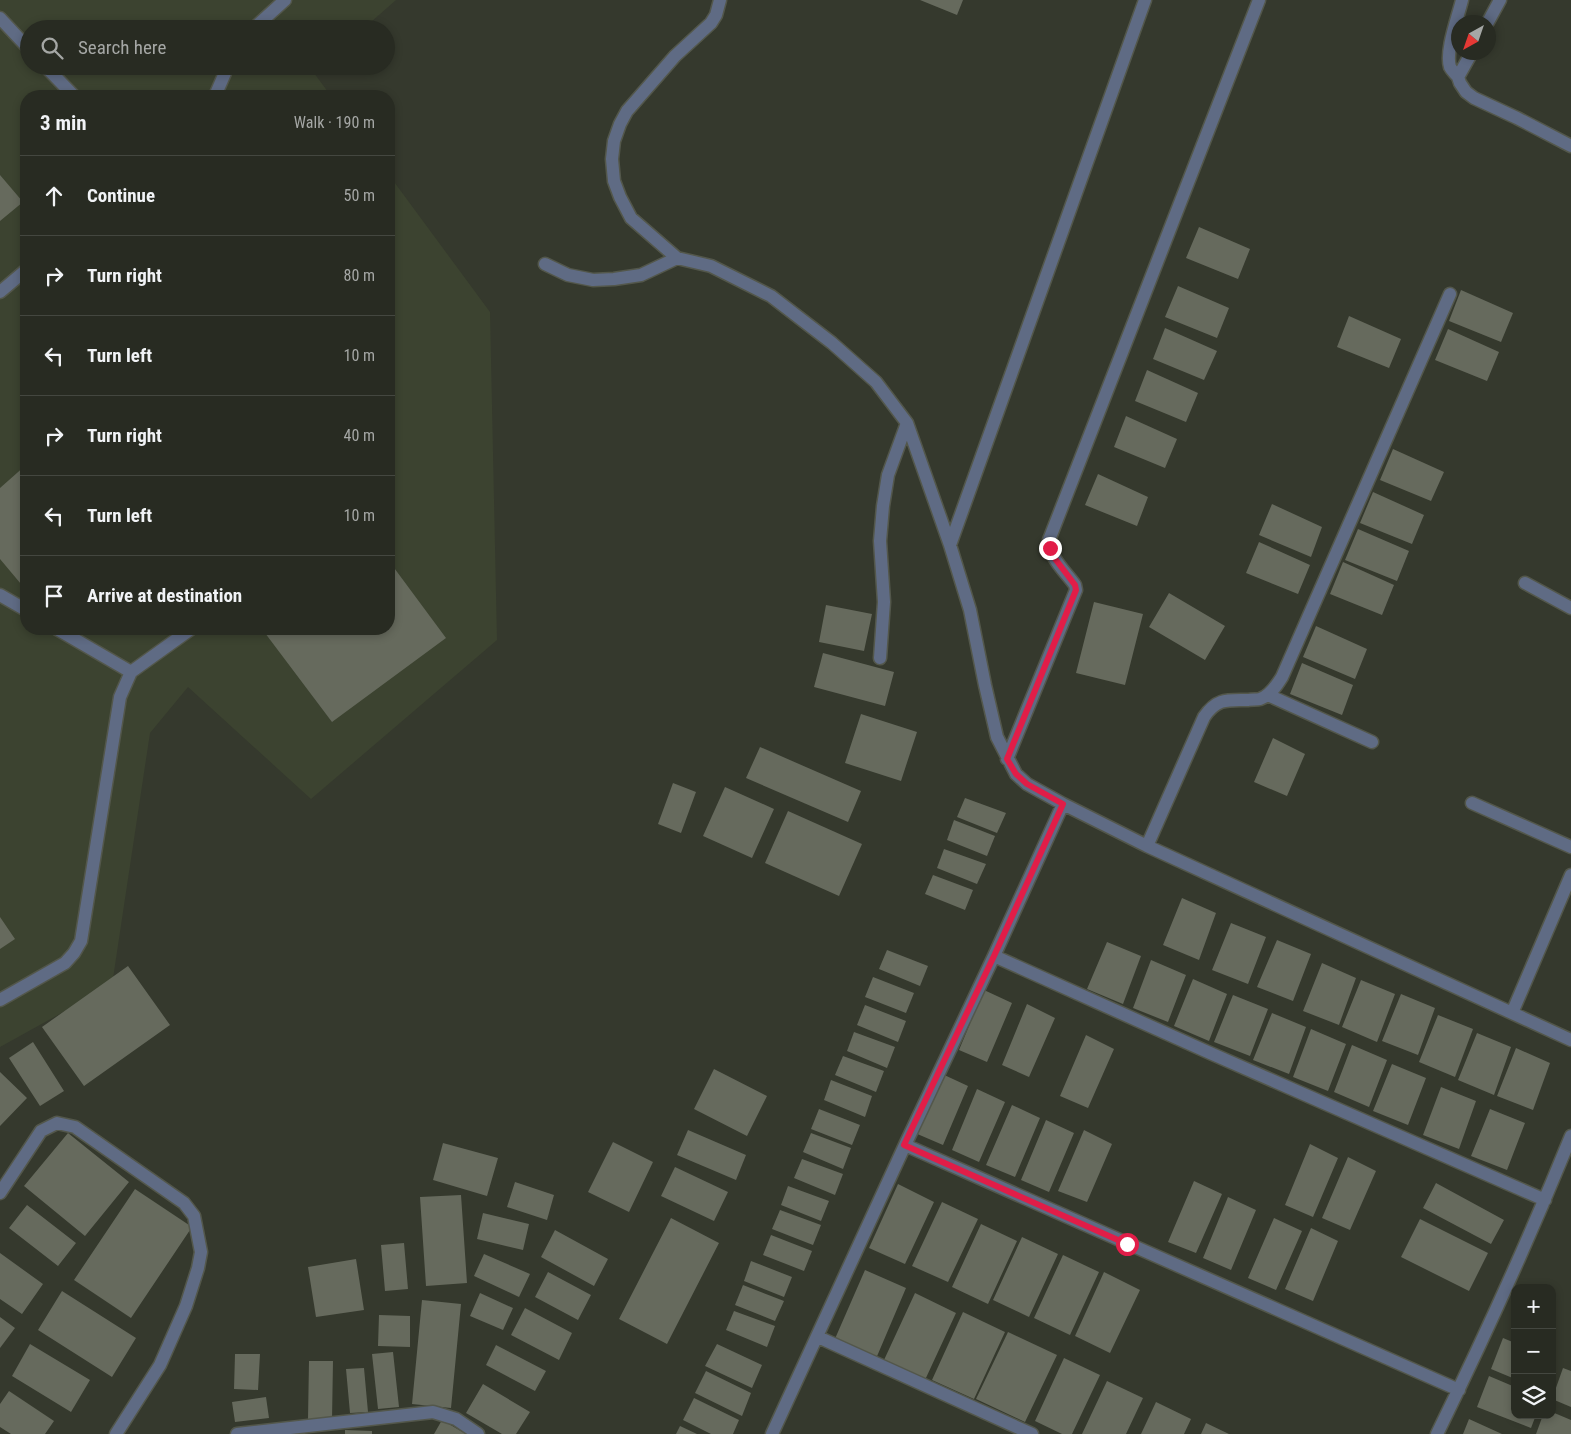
<!DOCTYPE html>
<meta charset="utf-8">
<style>
body{margin:0;font-family:"Roboto Condensed",sans-serif;background:#34372f;color:#f1f3f6}
.controls{position:absolute;right:15px;bottom:15px;display:grid;overflow:hidden;border-radius:10px;box-shadow:0 2px 8px #0003}
.controls button{width:45px;height:45px;display:grid;place-items:center;padding:0;border:0;border-bottom:1px solid #444740;background:#282b22;color:#f1f3f6;font:25px sans-serif}
.compass{position:absolute;left:1451px;top:15px;width:45px;height:45px;border-radius:50%;background:#282b22;box-shadow:0 2px 8px #0003;rotate:220deg}
.stop{position:absolute;width:15px;height:15px;margin:-11px;border:4px solid #e11d48;border-radius:50%;background:#fff}
.stop.end{background:#e11d48;border-color:#fff;box-shadow:0 1px 5px #0008}
.list{margin:0;padding:0;list-style:none}
h2{display:flex;justify-content:space-between;align-items:center;height:65px;margin:0;padding:0 20px;font-size:21px}
h2 small{font-size:16px;font-weight:400;color:#a5a7a5}
.list li{display:grid;grid-template-columns:32px 1fr auto;gap:15px;align-items:center;box-sizing:border-box;height:80px;padding:0 20px;border-top:1px solid #444740}
.list b{display:block;font-size:19px;white-space:nowrap}
.list em{font-size:16px;font-style:normal;color:#a5a7a5}
.icon{flex:none;width:28px;height:28px;fill:none;stroke:currentColor;stroke-width:2;stroke-linecap:round;stroke-linejoin:round}
.map{position:relative;flex:none;width:1571px;height:1434px;overflow:hidden}
.search{position:absolute;background:#282b22;box-shadow:0 2px 8px #0003;left:20px;top:20px;width:375px;height:55px;display:flex;align-items:center;gap:12px;box-sizing:border-box;padding:0 18px;border-radius:28px;color:#a5a7a5;font-size:19px}
.panel{position:absolute;background:#282b22;box-shadow:0 2px 8px #0003;left:20px;top:90px;width:375px;height:545px;border-radius:20px}
.map>svg:first-child{display:block}
</style>
<div class="map">
<svg width="1571" height="1434" viewBox="0 0 1571 1434">
<rect width="100%" height="100%" fill="#35392d"/>
<path fill="#3c4330" d="M0 0H396L363 29H29V66H321L314 73 331 96H26V629H389V175L490 312 497 640 311 799 188 687 150 733 112 985 0 1047Z"/>
<path fill="#666a5d" d="M920 0H963L957 15Z
M0 175 23 202 0 221Z
M1199 227 1250 249 1238 279 1186 258Z
M1178 286 1229 308 1217 338 1165 317Z
M1461 290 1513 313 1501 342 1449 321Z
M1349 316 1401 339 1389 368 1337 347Z
M1165 328 1217 351 1204 380 1153 359Z
M1448 329 1499 352 1487 381 1435 360Z
M1147 370 1198 393 1186 422 1135 401Z
M1126 416 1177 439 1165 468 1114 447Z
M1393 449 1444 472 1431 501 1380 480Z
M26 465V590L0 559V488Z
M1098 474 1148 497 1137 526 1085 505Z
M1373 492 1424 515 1412 544 1360 523Z
M1272 504 1322 527 1311 557 1259 535Z
M1358 529 1409 551 1397 581 1345 560Z
M1259 542 1310 565 1298 594 1246 573Z
M389 561 446 638 332 722 262 629H389Z
M1343 562 1394 585 1382 615 1330 594Z
M1169 593 1225 626 1205 660 1149 627Z
M1094 602 1143 614 1125 685 1076 673Z
M826 605 872 614 864 651 819 642Z
M1316 626 1367 649 1355 679 1303 657Z
M823 653 894 672 885 706 814 687Z
M1302 663 1353 685 1342 715 1290 694Z
M861 714 917 732 901 781 845 763Z
M1273 738 1305 754 1287 796 1254 782Z
M760 747 861 791 848 822 746 778Z
M673 783 696 792 681 833 658 824Z
M725 787 774 809 752 858 703 836Z
M965 798 1006 813 997 833 957 817Z
M788 811 862 844 839 896 765 863Z
M954 820 995 836 987 856 947 840Z
M944 849 986 864 977 884 937 868Z
M933 875 973 890 965 910 925 894Z
M1182 898 1216 913 1199 960 1163 945Z
M0 917 15 939 0 949Z
M1231 923 1266 937 1248 984 1212 970Z
M1277 940 1311 954 1293 1001 1257 987Z
M1107 942 1141 956 1123 1004 1087 989Z
M887 950 928 966 920 986 879 969Z
M1151 960 1186 975 1168 1022 1133 1008Z
M1322 963 1356 978 1339 1025 1303 1011Z
M128 966 170 1025 84 1086 42 1027Z
M873 977 914 993 906 1013 865 997Z
M1193 979 1227 994 1209 1041 1174 1026Z
M1361 980 1395 994 1377 1042 1342 1027Z
M984 990 1012 1003 987 1062 959 1050Z
M1401 994 1435 1008 1418 1055 1382 1041Z
M1233 995 1268 1009 1250 1056 1214 1042Z
M1027 1004 1055 1018 1029 1077 1002 1065Z
M865 1005 906 1021 898 1042 857 1025Z
M1272 1013 1306 1027 1289 1074 1253 1060Z
M1438 1015 1473 1029 1455 1077 1419 1062Z
M1311 1029 1346 1044 1328 1091 1293 1077Z
M854 1032 895 1047 887 1068 847 1051Z
M1477 1033 1511 1047 1494 1095 1458 1080Z
M1086 1035 1114 1049 1088 1108 1060 1096Z
M33 1042 64 1091 40 1106 9 1058Z
M1352 1045 1387 1060 1369 1107 1334 1092Z
M1516 1048 1550 1063 1533 1110 1497 1096Z
M843 1056 884 1071 876 1092 835 1075Z
M1392 1064 1426 1078 1408 1125 1373 1111Z
M714 1069 767 1096 747 1136 694 1109Z
M0 1072 27 1098 0 1126Z
M940 1073 968 1086 943 1145 915 1133Z
M831 1080 872 1096 865 1117 824 1100Z
M1441 1087 1476 1101 1459 1149 1423 1135Z
M977 1089 1005 1102 979 1162 952 1150Z
M1012 1105 1040 1118 1015 1177 986 1165Z
M819 1109 860 1125 852 1145 811 1129Z
M1490 1109 1525 1123 1507 1170 1471 1156Z
M1046 1120 1074 1133 1049 1192 1021 1180Z
M688 1130 746 1155 736 1180 677 1155Z
M1084 1130 1112 1144 1087 1202 1058 1191Z
M68 1133 129 1182 85 1236 24 1186Z
M811 1133 851 1148 843 1169 803 1152Z
M613 1142 653 1162 629 1212 588 1192Z
M443 1143 498 1158 487 1196 433 1180Z
M1310 1144 1338 1158 1313 1217 1285 1205Z
M1348 1157 1376 1171 1350 1230 1322 1218Z
M802 1159 843 1174 835 1195 794 1178Z
M675 1167 728 1192 714 1221 661 1196Z
M1194 1181 1222 1194 1196 1253 1168 1242Z
M515 1182 554 1195 547 1220 507 1207Z
M1436 1183 1504 1220 1491 1244 1423 1208Z
M898 1184 934 1202 905 1264 869 1248Z
M788 1186 829 1201 821 1221 781 1205Z
M135 1189 192 1227 131 1318 74 1280Z
M461 1195 467 1283 426 1286 420 1197Z
M1228 1197 1256 1210 1231 1270 1203 1258Z
M942 1202 978 1219 948 1282 912 1266Z
M27 1205 76 1243 58 1266 9 1228Z
M780 1210 821 1225 813 1245 772 1229Z
M483 1213 529 1224 523 1250 477 1239Z
M671 1218 719 1243 667 1344 619 1319Z
M1274 1218 1302 1231 1276 1290 1248 1278Z
M1420 1219 1488 1253 1469 1291 1401 1257Z
M981 1224 1017 1241 988 1304 952 1287Z
M1311 1228 1338 1241 1313 1301 1285 1289Z
M555 1230 608 1259 594 1286 541 1257Z
M771 1235 812 1251 804 1271 763 1255Z
M1022 1237 1058 1254 1029 1317 993 1300Z
M404 1243 408 1289 385 1291 381 1245Z
M0 1253 43 1284 22 1314 0 1299Z
M484 1254 530 1274 519 1297 474 1276Z
M1063 1255 1099 1272 1070 1335 1034 1318Z
M356 1259 364 1310 316 1317 308 1267Z
M751 1261 792 1277 784 1297 744 1281Z
M865 1270 906 1288 875 1361 834 1341Z
M548 1272 591 1295 578 1320 535 1297Z
M1104 1272 1140 1290 1110 1353 1075 1336Z
M743 1285 784 1301 775 1321 735 1305Z
M62 1291 136 1338 112 1377 38 1330Z
M480 1293 513 1308 503 1330 470 1316Z
M915 1293 956 1313 925 1380 884 1360Z
M422 1300 461 1304 451 1408 412 1404Z
M525 1308 572 1333 559 1360 511 1335Z
M734 1311 775 1326 767 1347 726 1330Z
M963 1312 1005 1332 974 1399 932 1380Z
M379 1315 410 1316V1347L378 1346Z
M0 1317 15 1328 0 1348Z
M1008 1332 1057 1355 1025 1422 976 1399Z
M1503 1338 1515 1343V1379L1491 1369Z
M30 1344 90 1380 71 1412 12 1376Z
M717 1344 762 1365 752 1388 705 1366Z
M496 1345 546 1371 535 1391 486 1365Z
M393 1352 399 1407 378 1409 372 1354Z
M235 1354H260L258 1390 234 1389Z
M1064 1358 1100 1375 1072 1434H1062L1035 1421Z
M309 1361H333L332 1420 308 1419Z
M364 1368 368 1412 350 1413 346 1369Z
M1563 1368 1571 1371V1407L1552 1399Z
M706 1371 751 1393 742 1416 695 1393Z
M1489 1376 1515 1387V1415H1536L1531 1428 1477 1407Z
M1107 1381 1143 1398 1126 1434H1082Z
M483 1384 530 1412 516 1434H502L466 1413Z
M9 1391 54 1421 45 1434H11L0 1427V1404Z
M266 1397 269 1418 235 1422 232 1402Z
M694 1398 739 1420 733 1434H711L683 1420Z
M1156 1402 1191 1419 1184 1434H1141Z
M1552 1412 1571 1420V1434H1536L1543 1415H1552Z
M1469 1419 1502 1434H1463Z
M442 1420 466 1434H434Z
M1206 1423 1229 1434H1201Z
M680 1426 697 1434H676Z
M345 1430 372 1431V1434H345Z"/>
<g fill="none" stroke-linecap="round" stroke-linejoin="round">
<defs>
<path id="lane" d="M0 18 29 49
M1488 22 1500 0
M253 29 285 0
M1472 52 1458 77 1460 83 1466 92 1474 98 1517 118 1571 146
M45 66 74 96
M1458 77C1456 74 1452 71 1450 67 1445 51 1458 17 1462 0
M215 96 228 66
M0 292 26 270
M0 595 26 610
M57 629 131 672
M0 1000 65 963 74 953 81 941 120 697 131 672 191 629"/>
<path id="street" d="M720 0 716 15 711 23 675 56 627 111 620 124 614 141 612 159 614 181 620 197 631 218 677 258 711 266 771 296 832 343 876 382 907 423 950 545
M1145 0 950 545 970 610 985 685 997 737 1016 774 1027 784 1063 804 1147 846 1571 1040
M545 264 568 275 593 280 614 279 641 275 677 258
M1525 583 1571 608
M880 658 884 602 880 541 883 506 888 475 907 423
M1268 695 1372 742
M1007 759 1076 590 1075 585C1065 571 1050 559 1049 540L1259 0
M1472 803 1571 847
M1147 846 1204 717C1217 698 1227 700 1248 700 1252 699 1257 700 1260 699 1270 696 1277 685 1282 677L1450 294
M994 956 1210 1053 1545 1200
M1512 1013 1571 875
M905 1145 1459 1390
M0 1193 41 1131 57 1123 75 1127 184 1203 194 1216 201 1252 198 1268 186 1306 160 1365 116 1434
M818 1337 1032 1434
M237 1434 433 1412 456 1419 478 1434
M772 1434 905 1145 994 956 1063 804
M1437 1434C1485 1336 1530 1237 1571 1136"/>
</defs>
<use href="#lane" stroke="#53574b" stroke-width="15"/>
<use href="#street" stroke="#53574b" stroke-width="15"/>
<use href="#lane" stroke="#5f6b84" stroke-width="12"/>
<use href="#street" stroke="#5f6b84" stroke-width="12"/>
</g>
<g fill="none" stroke-linecap="round" stroke-linejoin="round">
<path stroke="#e11d48" stroke-width="6" d="M1050 548 1053 556 1075 585 1076 590 1007 759 1016 774 1027 784 1063 804 994 956 904 1145 1127 1244"/>
</g>
</svg>
<div class="controls">
<button>+</button>
<button>−</button>
<button><svg class="icon" aria-label="layers" viewBox="0 0 24 24"><path d="M12 4l9 5-9 5-9-5zM3 14l9 5 9-5"/></svg></button>
</div>
<svg class="compass" viewBox="-18 -18 36 36"><path d="M0-13l5 13h-10z" fill="#e53935"/><path d="M0 13l5-13h-10z" fill="#a5a7a5"/></svg>
<div class="stop" style="left:1127px;top:1244px"></div>
<div class="stop end" style="left:1050px;top:548px"></div>
<div class="search"><svg class="icon" aria-label="search" viewBox="0 0 24 24"><circle cx="10" cy="10" r="6"/><path d="M15 15l6 6"/></svg>Search here</div>
<section class="panel">
<h2>3 min<small>Walk · 190 m</small></h2>
<ul class="list">
<li><svg class="icon" aria-label="ahead" viewBox="0 0 24 24"><path d="M12 20V5M6 11l6-6 6 6"/></svg><div><b>Continue</b></div><em>50 m</em></li>
<li><svg class="icon" aria-label="right" viewBox="0 0 24 24"><path d="M7 20v-9h11M14 6l5 5-5 5"/></svg><div><b>Turn right</b></div><em>80 m</em></li>
<li><svg class="icon" aria-label="left" viewBox="0 0 24 24"><path d="M17 20v-9H6M10 6l-5 5 5 5"/></svg><div><b>Turn left</b></div><em>10 m</em></li>
<li><svg class="icon" aria-label="right" viewBox="0 0 24 24"><path d="M7 20v-9h11M14 6l5 5-5 5"/></svg><div><b>Turn right</b></div><em>40 m</em></li>
<li><svg class="icon" aria-label="left" viewBox="0 0 24 24"><path d="M17 20v-9H6M10 6l-5 5 5 5"/></svg><div><b>Turn left</b></div><em>10 m</em></li>
<li><svg class="icon" aria-label="arrive" viewBox="0 0 24 24"><path d="M6 21V4h12l-3 4 3 4H6"/></svg><div><b>Arrive at destination</b></div></li>
</ul>
</section>
</div>
